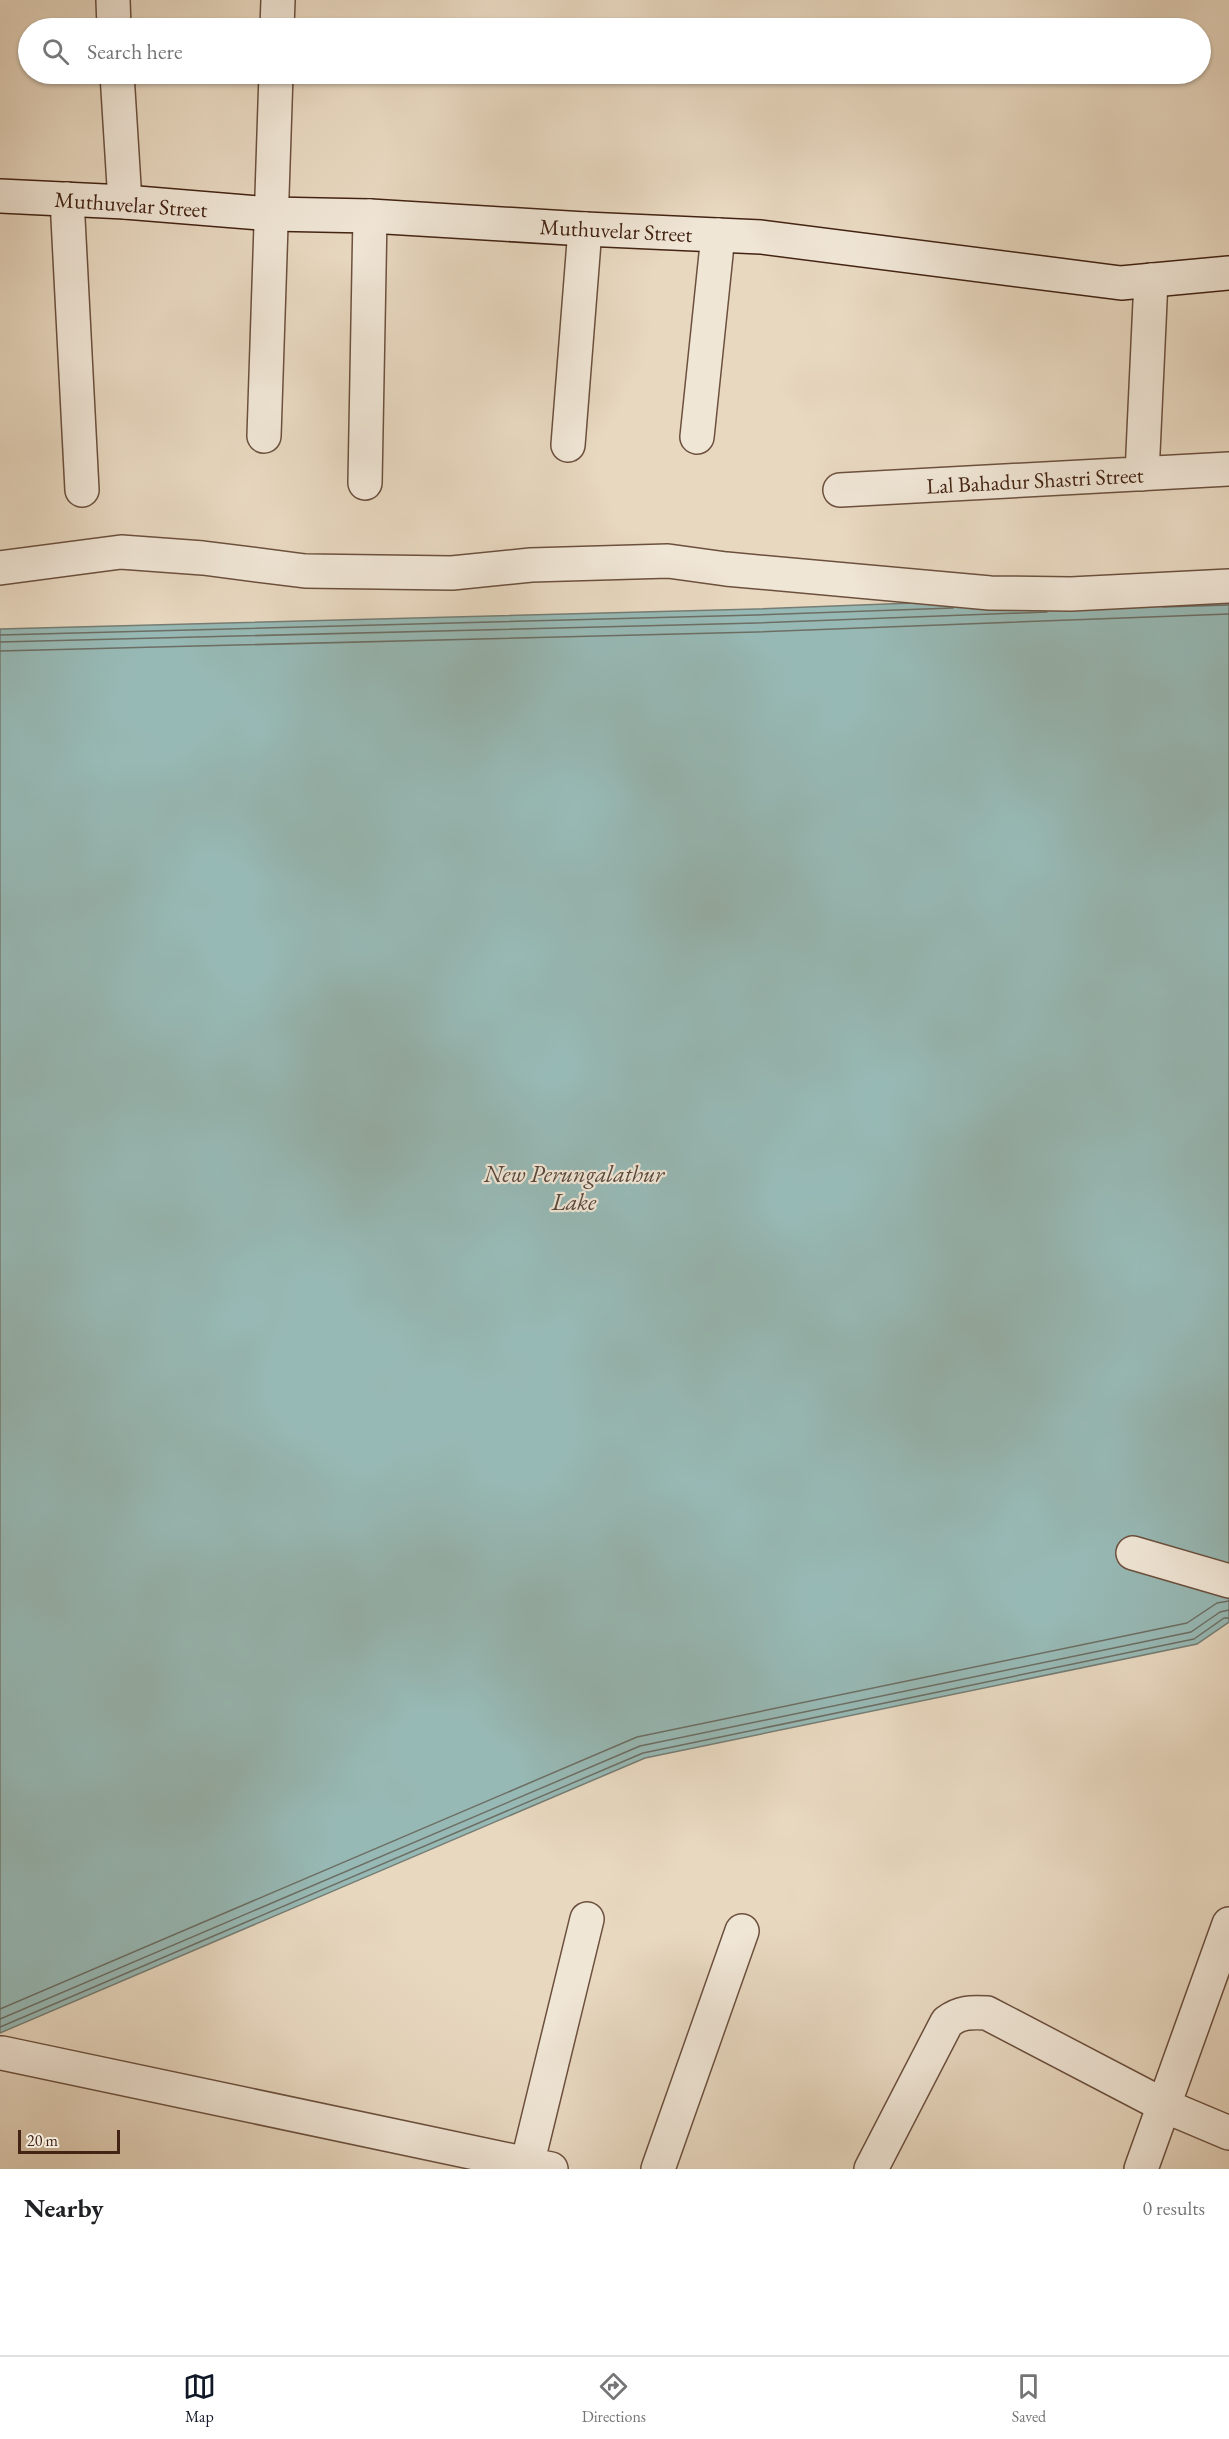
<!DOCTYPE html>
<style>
body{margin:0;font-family:"EB Garamond",serif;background:#f2f2f2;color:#202124}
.scale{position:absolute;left:18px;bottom:15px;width:102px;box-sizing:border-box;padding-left:6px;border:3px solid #432313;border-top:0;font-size:16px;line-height:21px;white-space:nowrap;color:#432313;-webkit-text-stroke:4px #f0e6d6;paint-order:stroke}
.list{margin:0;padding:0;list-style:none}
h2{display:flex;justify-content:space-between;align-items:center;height:78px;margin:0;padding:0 24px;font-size:26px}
h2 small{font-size:20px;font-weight:400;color:#757577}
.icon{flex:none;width:33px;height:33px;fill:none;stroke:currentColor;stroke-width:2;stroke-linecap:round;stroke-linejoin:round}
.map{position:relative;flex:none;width:1229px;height:2169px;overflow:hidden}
.search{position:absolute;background:#fff;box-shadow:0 2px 4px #0004;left:18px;right:18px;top:18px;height:66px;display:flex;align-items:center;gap:15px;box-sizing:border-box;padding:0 21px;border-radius:33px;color:#757577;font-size:22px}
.sheet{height:186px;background:#fff}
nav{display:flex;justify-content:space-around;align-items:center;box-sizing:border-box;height:84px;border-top:2px solid #e0e0e0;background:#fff;font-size:16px;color:#757577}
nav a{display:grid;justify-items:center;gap:3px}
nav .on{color:#111827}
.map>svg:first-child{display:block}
</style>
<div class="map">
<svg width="1229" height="2169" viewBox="0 0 1229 2169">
<rect width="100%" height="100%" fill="#e8d8c0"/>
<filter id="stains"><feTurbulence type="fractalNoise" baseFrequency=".00333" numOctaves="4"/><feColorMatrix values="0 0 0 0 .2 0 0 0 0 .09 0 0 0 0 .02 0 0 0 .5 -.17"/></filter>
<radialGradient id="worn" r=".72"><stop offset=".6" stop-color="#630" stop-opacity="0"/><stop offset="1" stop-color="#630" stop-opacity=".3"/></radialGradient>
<path fill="#97b9b5" stroke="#757d74" stroke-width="1.5" d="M1229 591V1622L1197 1644 645 1758 0 2033V629L756 609Z"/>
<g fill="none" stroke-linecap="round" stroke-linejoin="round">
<path stroke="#6d6e64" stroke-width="1.5" d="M1163 607 1229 605
M0 635 756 615 953 608
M0 642 757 623 1047 612
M0 651 757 632 1229 614
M0 2009 637 1737 1187 1623 1217 1603 1229 1601
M0 2019 640 1746 1191 1632 1220 1612 1229 1610
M0 2027 643 1753 1194 1639 1224 1618H1229"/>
<defs>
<path id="street" d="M113 0 114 28
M277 28 278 0
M117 74 125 202
M67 199 82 490
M264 436 276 74
M697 437 718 235
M568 445 585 229
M1142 474 1151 280
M365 483 370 216
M840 490 1229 469
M0 568 121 552 203 558 305 571 452 573 531 565 668 561 726 569 990 593 1071 594 1229 586
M1133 1553 1229 1581
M2 2053 551 2169
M526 2169 587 1919
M658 2169 742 1931
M871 2169 947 2022C960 2012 971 2012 987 2013L1165 2106 1229 2133
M1141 2169 1229 1924"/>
<path id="secondary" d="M0 196 125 202 271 214 370 216 585 229 761 237 1121 283 1229 273"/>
</defs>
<use href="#street" stroke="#6c503e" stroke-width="36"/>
<use href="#secondary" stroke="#432313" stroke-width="36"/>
<use href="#street" stroke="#f0e6d6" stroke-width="33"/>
<use href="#secondary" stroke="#f0e6d6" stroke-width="33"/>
</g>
<g text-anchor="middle" stroke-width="4.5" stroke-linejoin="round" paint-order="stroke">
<g font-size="22" fill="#432313" stroke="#f0e6d6">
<text transform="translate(131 204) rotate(4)" y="8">Muthuvelar Street</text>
<text transform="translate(616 230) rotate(3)" y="8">Muthuvelar Street</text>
<text transform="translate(1035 480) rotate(-3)" y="8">Lal Bahadur Shastri Street</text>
</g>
<g font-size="24" font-style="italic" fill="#58483c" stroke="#f0e6d6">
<text x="574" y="1182">New Perungalathur<tspan x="574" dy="28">Lake</tspan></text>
</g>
</g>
<rect width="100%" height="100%" filter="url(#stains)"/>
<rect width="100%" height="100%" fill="url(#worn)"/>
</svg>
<div class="scale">20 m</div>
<div class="search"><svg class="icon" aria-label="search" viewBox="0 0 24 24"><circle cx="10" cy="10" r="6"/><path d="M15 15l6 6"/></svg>Search here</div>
</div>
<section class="sheet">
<h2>Nearby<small>0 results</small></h2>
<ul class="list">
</ul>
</section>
<nav>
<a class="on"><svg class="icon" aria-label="map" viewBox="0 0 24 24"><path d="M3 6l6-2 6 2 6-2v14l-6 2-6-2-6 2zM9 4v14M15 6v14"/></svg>Map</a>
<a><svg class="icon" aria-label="directions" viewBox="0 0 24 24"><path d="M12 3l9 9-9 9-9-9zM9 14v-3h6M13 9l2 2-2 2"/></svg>Directions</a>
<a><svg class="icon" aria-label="saved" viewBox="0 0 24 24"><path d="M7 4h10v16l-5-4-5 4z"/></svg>Saved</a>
</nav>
